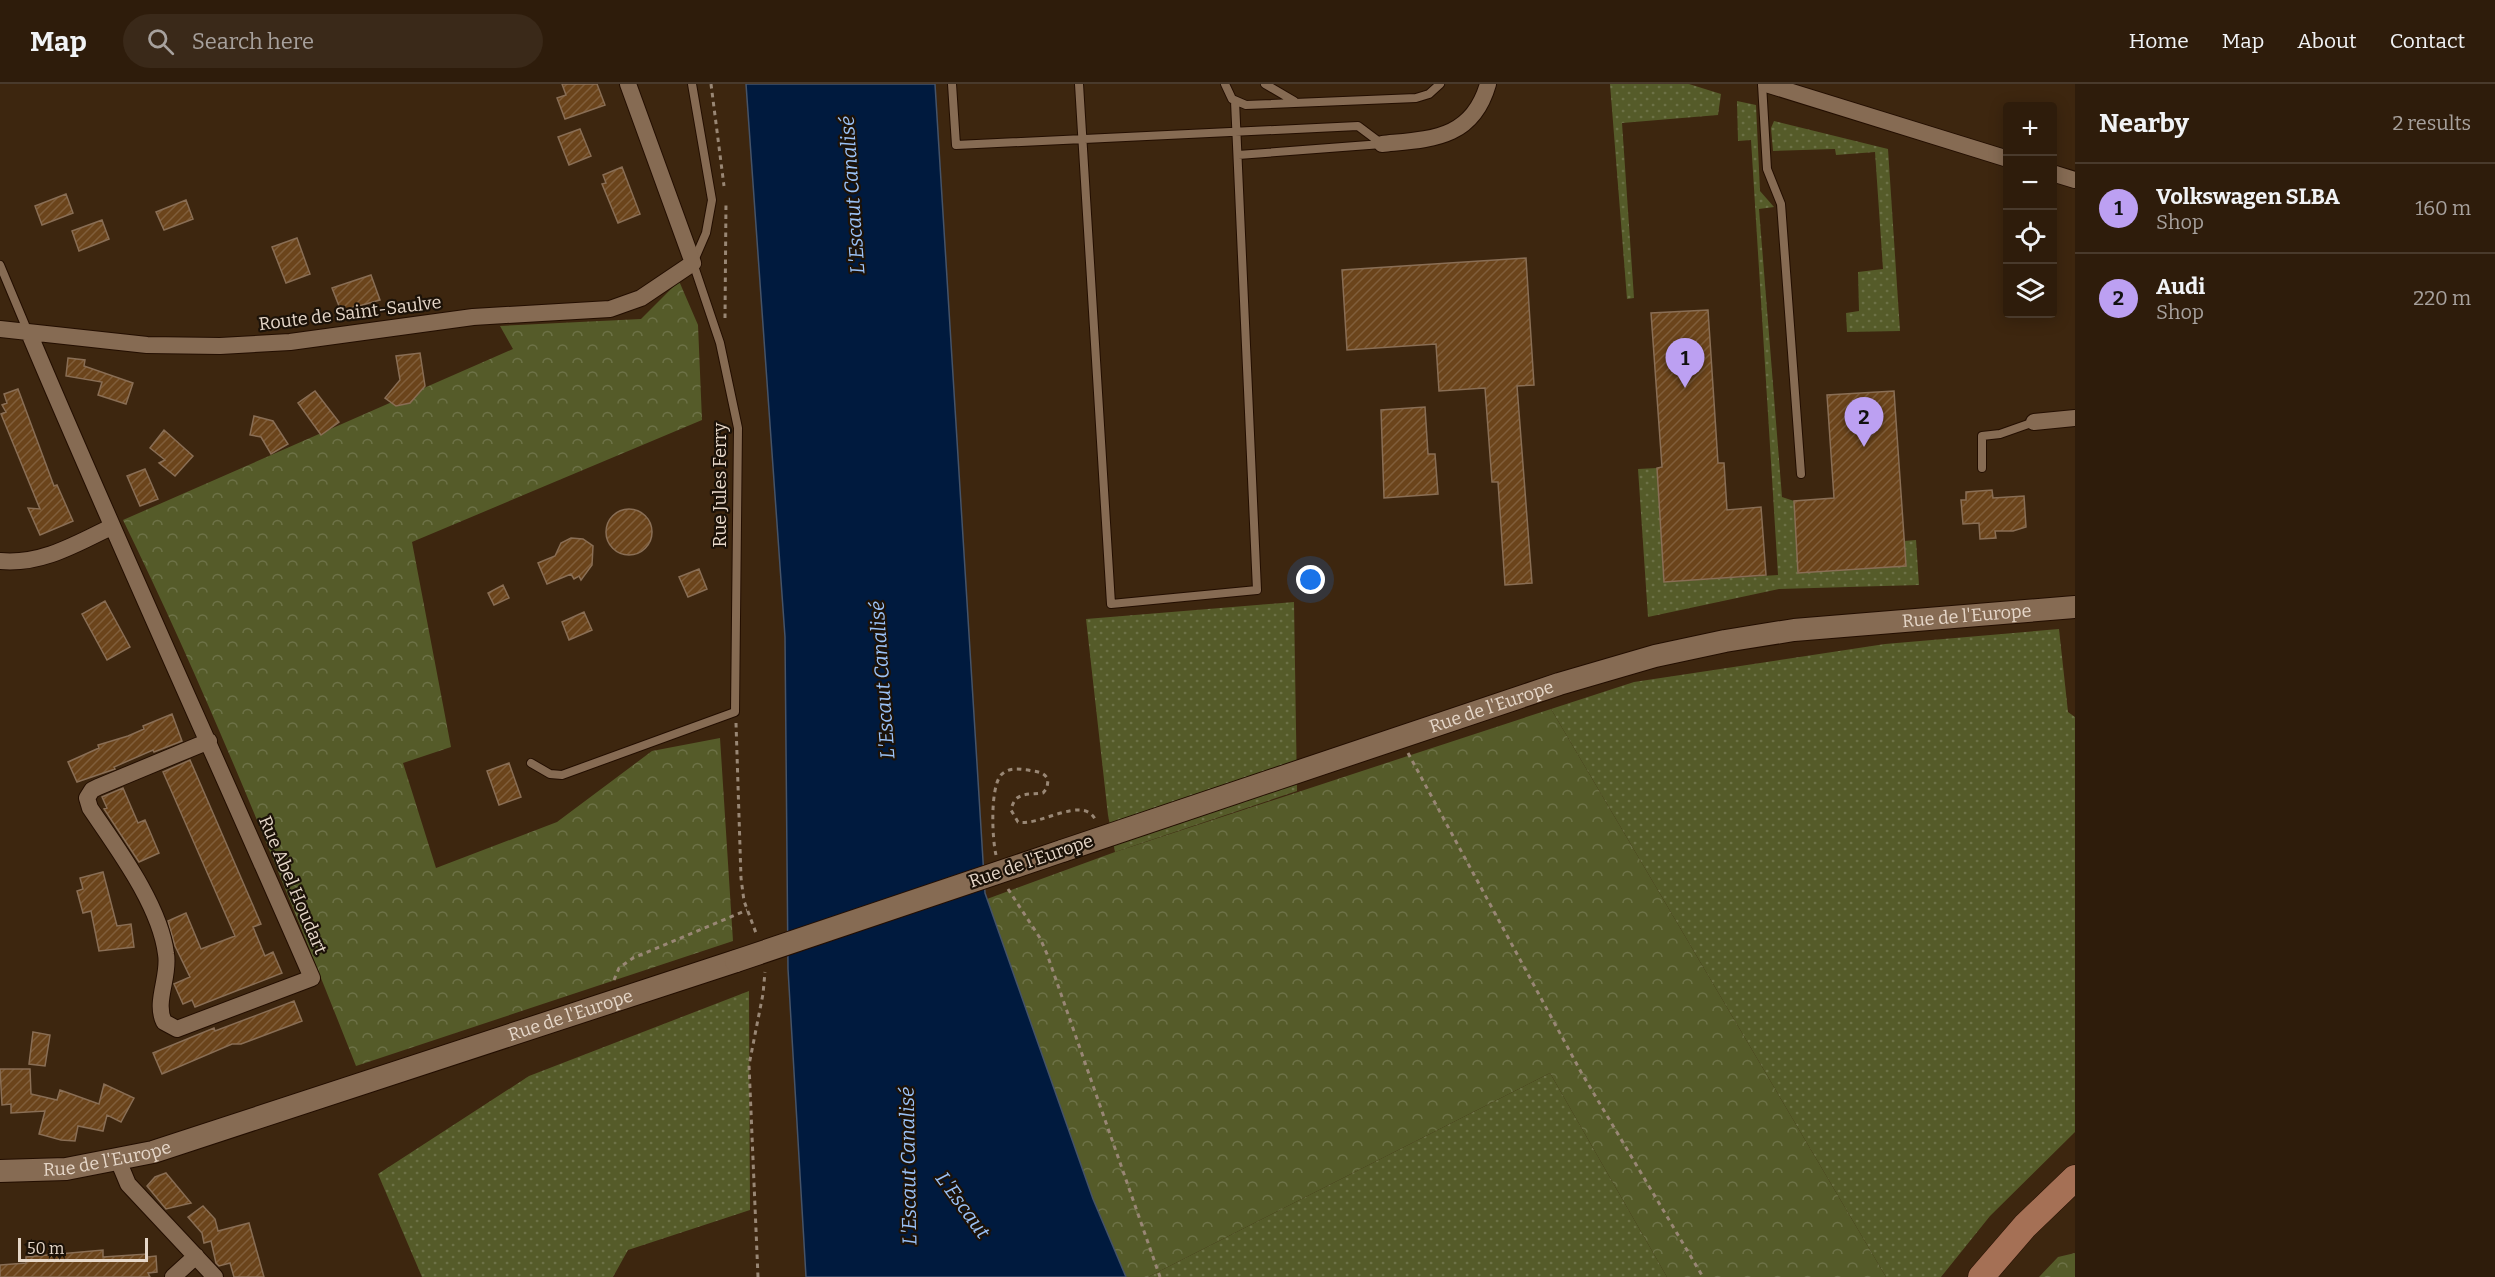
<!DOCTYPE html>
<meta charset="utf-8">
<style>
body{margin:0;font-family:Bitter,serif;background:#3a2919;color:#f1f3f6}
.controls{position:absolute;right:18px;top:18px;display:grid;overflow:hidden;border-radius:6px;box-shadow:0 3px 15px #0003}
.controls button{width:54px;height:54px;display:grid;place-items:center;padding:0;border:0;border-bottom:2px solid #493a2c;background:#2e1c0b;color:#f1f3f6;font:30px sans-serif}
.scale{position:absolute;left:18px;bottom:15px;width:130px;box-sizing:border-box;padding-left:6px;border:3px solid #e6d7c9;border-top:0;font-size:16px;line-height:21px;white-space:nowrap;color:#e6d7c9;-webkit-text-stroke:4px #1c1208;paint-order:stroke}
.you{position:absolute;left:1311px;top:496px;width:21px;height:21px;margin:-15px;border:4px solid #fff;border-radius:50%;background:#1a73e8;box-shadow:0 0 0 9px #1a73e833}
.badge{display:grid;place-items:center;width:39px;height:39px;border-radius:50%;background:#bca0f2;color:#111;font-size:20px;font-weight:700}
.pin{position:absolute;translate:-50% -50px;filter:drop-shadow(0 2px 3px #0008)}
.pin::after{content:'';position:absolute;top:32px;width:21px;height:18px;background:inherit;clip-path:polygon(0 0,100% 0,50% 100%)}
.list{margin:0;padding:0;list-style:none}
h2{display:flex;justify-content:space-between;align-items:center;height:78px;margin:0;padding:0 24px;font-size:26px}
h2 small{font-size:20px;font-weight:400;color:#a7a19d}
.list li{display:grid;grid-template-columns:39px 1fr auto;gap:18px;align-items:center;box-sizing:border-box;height:90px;padding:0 24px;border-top:2px solid #493a2c}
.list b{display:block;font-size:22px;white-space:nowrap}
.list p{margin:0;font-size:20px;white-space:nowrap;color:#a7a19d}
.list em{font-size:20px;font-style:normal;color:#a7a19d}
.icon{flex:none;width:33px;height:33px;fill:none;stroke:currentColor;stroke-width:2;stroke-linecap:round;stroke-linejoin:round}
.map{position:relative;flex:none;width:2075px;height:1193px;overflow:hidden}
header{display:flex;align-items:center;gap:36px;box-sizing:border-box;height:84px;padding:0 30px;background:#2e1c0b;border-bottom:2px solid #493a2c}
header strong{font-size:28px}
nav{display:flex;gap:33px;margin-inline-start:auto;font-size:21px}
.search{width:420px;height:54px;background:#3a2919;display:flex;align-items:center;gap:15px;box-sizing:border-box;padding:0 21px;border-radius:33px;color:#a7a19d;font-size:22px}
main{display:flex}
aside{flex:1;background:#2e1c0b}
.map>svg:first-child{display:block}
</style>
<header>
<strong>Map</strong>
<div class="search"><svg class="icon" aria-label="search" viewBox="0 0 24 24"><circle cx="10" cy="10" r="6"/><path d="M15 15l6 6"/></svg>Search here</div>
<nav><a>Home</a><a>Map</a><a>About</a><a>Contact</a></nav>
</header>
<main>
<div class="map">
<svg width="2075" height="1193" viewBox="0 0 2075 1193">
<defs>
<pattern id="grass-dots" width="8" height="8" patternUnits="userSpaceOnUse" patternTransform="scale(1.5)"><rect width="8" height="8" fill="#555b29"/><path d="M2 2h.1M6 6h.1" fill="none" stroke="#6d7247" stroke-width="1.8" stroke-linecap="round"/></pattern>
<pattern id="forest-crowns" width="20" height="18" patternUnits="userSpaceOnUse" patternTransform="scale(1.5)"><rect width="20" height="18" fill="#555b29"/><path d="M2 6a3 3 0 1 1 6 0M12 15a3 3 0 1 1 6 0" fill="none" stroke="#6d7247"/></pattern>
<pattern id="building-hatch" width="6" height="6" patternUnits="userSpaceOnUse" patternTransform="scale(1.5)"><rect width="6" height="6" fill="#6b441b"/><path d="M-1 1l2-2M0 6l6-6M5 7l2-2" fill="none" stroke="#805e3b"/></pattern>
</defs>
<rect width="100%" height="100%" fill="#3d260f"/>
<path fill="url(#grass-dots)" d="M1610 0H1689L1721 10 1718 31 1622 39 1634 214 1627 215Z
M1737 17 1756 21 1760 107 1774 123 1759 125 1782 413 1794 417 1798 489 1904 457 1916 456 1919 501 1779 505 1648 533 1638 385 1657 384 1665 498 1778 491 1751 56 1738 57Z
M1774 37 1888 65 1900 247 1847 248 1846 229 1859 227 1858 188 1883 185 1875 68 1836 71 1835 65 1773 67 1771 44Z
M1294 518 1297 707 1115 768 1108 731 1086 535Z
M2059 545 2068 628 2075 633V1048L1990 1132 1941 1193H1886L1551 625 1634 598 1885 560Z
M749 907 750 1126 628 1166 613 1193H422L378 1090 529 992Z
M1550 989 1667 1193H1148Z"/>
<path fill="url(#forest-crowns)" d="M679 197 698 241 702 336 412 458 451 663 403 679 436 784 557 738 652 667 720 654 733 857 356 982C283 798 210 614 123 436L513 265 500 242 641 235Z
M1551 625 1886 1193H1667L1550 989 1148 1193H1126L1093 1115 987 815 1115 768Z
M2075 1169V1193H2039L2058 1173Z"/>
<path fill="#001a3e" stroke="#455368" stroke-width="1.5" d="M746 0H935L985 809 1093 1115 1126 1193H806L788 885 785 553Z"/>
<path fill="url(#building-hatch)" stroke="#896e55" stroke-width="1.5" d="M562 0H597L605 21 565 35 557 14 566 11Z
M580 45 591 72 569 81 558 53Z
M622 83 640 130 618 139 602 100 606 99 603 91Z
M66 110 73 129 42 141 35 122Z
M186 116 193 135 164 146 156 128Z
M102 136 109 155 79 167 72 147Z
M297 154 310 190 286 199 272 163Z
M1526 174 1534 301 1517 302 1532 499 1505 501 1498 398H1492L1485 304 1439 307 1436 260 1347 266 1342 186Z
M371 191 380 216 341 227 332 204Z
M1708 226 1718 379H1724L1727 426 1761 423 1766 491 1664 498 1657 384 1662 383 1651 229Z
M420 269 425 302 410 319 396 322 385 314 400 296 396 272Z
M68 274 85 276 84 282 133 299 126 320 98 311 102 298 66 292Z
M18 305 54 402 57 401 73 437 40 451 28 424 40 425 1 330 6 328 2 321 7 319 4 310Z
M315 307 339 338 321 351 298 319Z
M1894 307 1906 482 1798 489 1794 417 1834 414 1827 311Z
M1425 323 1428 370H1435L1438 410 1384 414 1381 326Z
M254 332 273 337 288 360 271 370 261 353 250 351Z
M164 346 193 372 175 392 159 379 165 376 150 364Z
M145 385 158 415 140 422 127 392Z
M1992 406 1993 414 2024 412 2026 443 2013 447H1995L1996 454 1980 455 1979 439 1963 440 1961 416H1966V408Z
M606 448a23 23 0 1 1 46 0a23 23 0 1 1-46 0Z
M571 454 583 455 593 462 592 481 581 496 579 492 574 495 571 490 547 500 538 479 555 472 561 459Z
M699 485 707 505 688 513 679 493Z
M503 501 509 514 494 521 488 509Z
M105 517 130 563 107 576 82 530Z
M584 528 592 546 569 556 562 538Z
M172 630 182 657 154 668 153 666 114 683 115 685 77 698 68 678 99 664 98 661 128 652 144 645 143 642Z
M190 676 261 840 253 843 265 872 273 868 282 889 195 923 192 916 183 920 174 900 190 893 175 862 168 837 186 829 201 865 235 852 163 688Z
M509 679 521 713 499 721 487 687Z
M123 704 138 739 145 736 159 769 139 778 104 725 107 724 102 713Z
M103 788 117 842 131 840 134 863 99 867 91 827 83 829 77 807 83 805 80 794Z
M294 917 302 937 241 960H232L162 990 153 969 214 944 215 947Z
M33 948 50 951 45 982 29 980Z
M0 985H30L31 1010 57 1016 60 1006 99 1020 104 1000 134 1014 121 1038 107 1031 103 1047 78 1042 75 1057 61 1056 39 1050 45 1027 11 1029V1020L2 1021Z
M166 1089 191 1119 166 1125 147 1102 155 1093Z
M203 1122 215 1135 218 1147 249 1139 264 1193H234L230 1179 219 1182 216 1179 211 1157 204 1159 202 1149 188 1133Z
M103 1166V1173L147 1170V1173L156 1172 157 1188 148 1189 150 1193H0V1181L26 1179V1173Z"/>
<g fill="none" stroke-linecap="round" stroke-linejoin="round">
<defs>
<path id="lane" d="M952 0 956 61 1358 42 1382 60
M1079 0 1111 520 1257 506 1235 17
M1225 0 1232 15 1246 21 1416 14 1429 10 1440 0
M1265 0 1294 17
M1762 0 1767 85 1781 120 1801 390
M1238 71 1382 60
M0 181 28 248
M1982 384V352L2000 350 2034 338
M531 679 550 690 562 691 735 628 738 344 720 259 693 179 706 149 712 116 692 0"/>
<path id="street" d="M1766 0 2008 75
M1382 60C1430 55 1472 56 1488 0
M2052 89 2075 96
M0 245 147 261 220 262 290 258 473 233 610 225 641 214 693 179 628 0
M29 249C120 465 218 678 312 894L177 945 164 938C154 918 170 892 166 870 160 821 117 764 90 724L87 714 92 706 98 703 209 657
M2034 338 2075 334
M0 477C41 481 76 460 111 443
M118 1076 128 1100 215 1193
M173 1193 196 1172"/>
<g id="secondary">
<path id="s1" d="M1062 767 1559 600 1655 572 1725 557 1794 546 2075 523"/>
<path id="s2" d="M0 1087 66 1085 153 1068 736 877"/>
</g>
<path id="primary" d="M1981 1193 2025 1142 2075 1094"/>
</defs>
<use href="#lane" stroke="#230e00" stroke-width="10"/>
<use href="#street" stroke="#230e00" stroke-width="18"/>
<use href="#secondary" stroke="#230e00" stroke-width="24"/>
<use href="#primary" stroke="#230e00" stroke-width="27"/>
<path stroke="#998775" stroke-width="3" stroke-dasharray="4.5 4.5" stroke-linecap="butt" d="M711 0 724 102
M725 234 726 118
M736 639 741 794 744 817 756 849
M1408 669 1581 988 1703 1193
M996 771C992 754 990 704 1001 691 1009 683 1018 685 1028 686 1036 688 1044 687 1048 696L1047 704 1043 709C1028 711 1015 707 1011 726L1018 738C1039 743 1082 711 1095 735
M1008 805 1040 854 1047 870 1160 1193
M614 896 619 884 633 874 747 826
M758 1193 749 981 763 910 765 888"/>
<use href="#lane" stroke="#866b53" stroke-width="8"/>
<use href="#street" stroke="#866b53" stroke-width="16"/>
<use href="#secondary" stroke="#866b53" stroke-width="22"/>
<use href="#primary" stroke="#a57055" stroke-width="26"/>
<defs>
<path id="secondary-bridge" d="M736 877 1062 767"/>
</defs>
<use href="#secondary-bridge" stroke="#230e00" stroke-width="24" stroke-linecap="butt"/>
<use href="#secondary-bridge" stroke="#866b53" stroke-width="22"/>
</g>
<g text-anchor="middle" stroke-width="4.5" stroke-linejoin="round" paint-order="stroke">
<g font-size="18" fill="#e6d7c9" stroke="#1c1208">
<text transform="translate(350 229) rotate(-7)" y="6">Route de Saint-Saulve</text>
<text transform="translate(720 401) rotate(-90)" y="6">Rue Jules Ferry</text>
<text dy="6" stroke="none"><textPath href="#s1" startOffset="939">Rue de l'Europe</textPath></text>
<text dy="6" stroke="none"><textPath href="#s1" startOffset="453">Rue de l'Europe</textPath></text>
<text transform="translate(1031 777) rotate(-19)" y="6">Rue de l'Europe</text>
<text transform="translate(293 801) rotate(67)" y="6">Rue Abel Houdart</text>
<text dy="6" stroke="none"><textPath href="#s2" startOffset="594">Rue de l'Europe</textPath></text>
<text dy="6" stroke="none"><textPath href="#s2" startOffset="108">Rue de l'Europe</textPath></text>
</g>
<g font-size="20" font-style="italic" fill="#9bc2f7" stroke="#1c1208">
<text transform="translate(852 111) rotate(-94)" y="7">L'Escaut Canalisé</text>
<text transform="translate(882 596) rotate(-94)" y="7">L'Escaut Canalisé</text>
<text transform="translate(908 1082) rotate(-91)" y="7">L'Escaut Canalisé</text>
<text transform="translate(963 1121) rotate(54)" y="7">L'Escaut</text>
</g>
</g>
</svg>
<div class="controls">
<button>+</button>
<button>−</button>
<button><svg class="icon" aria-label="locate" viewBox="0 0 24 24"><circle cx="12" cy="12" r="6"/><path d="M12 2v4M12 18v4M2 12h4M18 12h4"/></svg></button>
<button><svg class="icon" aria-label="layers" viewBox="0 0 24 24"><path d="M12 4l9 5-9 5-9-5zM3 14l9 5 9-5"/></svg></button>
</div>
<div class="scale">50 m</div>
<div class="you"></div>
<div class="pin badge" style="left:1685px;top:304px">1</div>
<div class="pin badge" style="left:1864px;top:363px">2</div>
</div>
<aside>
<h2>Nearby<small>2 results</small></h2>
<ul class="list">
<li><span class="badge">1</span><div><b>Volkswagen SLBA</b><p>Shop</p></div><em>160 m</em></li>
<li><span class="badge">2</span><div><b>Audi</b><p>Shop</p></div><em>220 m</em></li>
</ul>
</aside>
</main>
